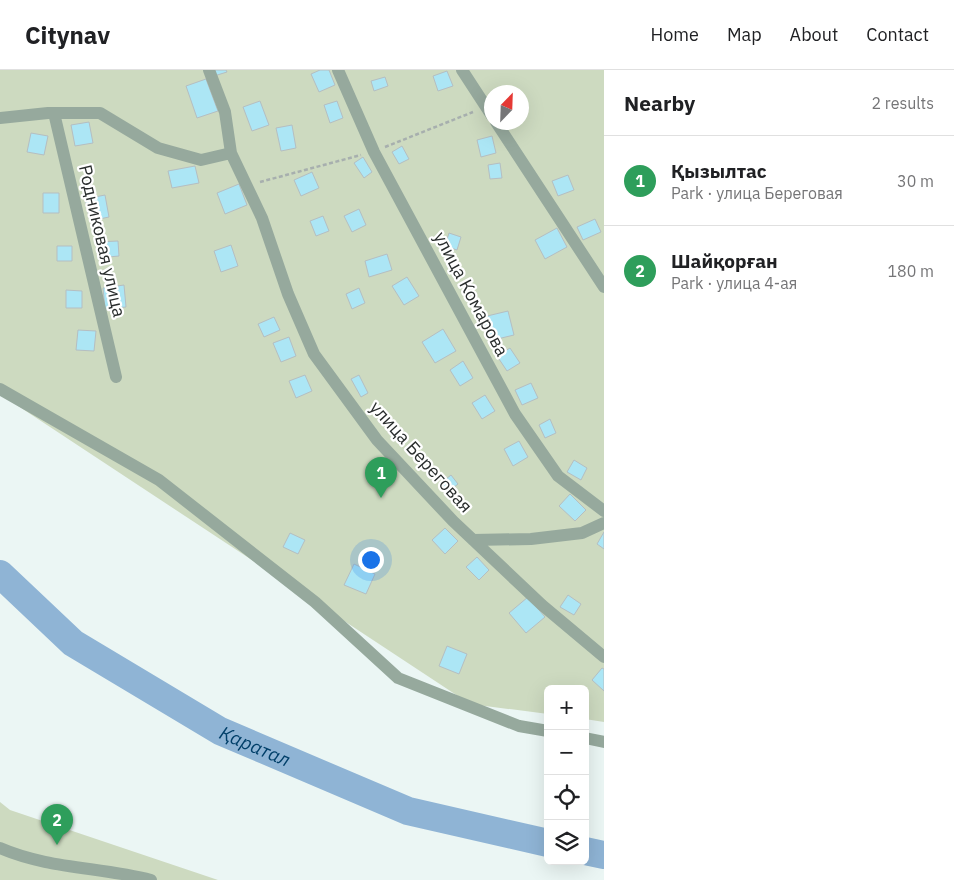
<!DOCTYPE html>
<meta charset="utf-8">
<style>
body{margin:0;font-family:"IBM Plex Sans",sans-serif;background:#f6f6f6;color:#202124}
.controls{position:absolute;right:15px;bottom:15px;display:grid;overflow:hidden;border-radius:8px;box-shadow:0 5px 20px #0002}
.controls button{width:45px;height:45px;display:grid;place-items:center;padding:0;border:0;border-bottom:1px solid #e0e0e0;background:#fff;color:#202124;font:25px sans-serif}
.compass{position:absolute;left:484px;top:15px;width:45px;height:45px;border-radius:50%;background:#fff;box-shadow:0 5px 20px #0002;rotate:23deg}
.you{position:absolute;left:370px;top:489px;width:18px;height:18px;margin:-12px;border:4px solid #fff;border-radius:50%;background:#1a73e8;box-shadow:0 0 0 8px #1a73e833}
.badge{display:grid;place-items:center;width:32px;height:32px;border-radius:50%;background:#7c3aed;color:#fff;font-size:16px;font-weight:700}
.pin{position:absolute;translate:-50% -41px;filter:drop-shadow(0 1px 2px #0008)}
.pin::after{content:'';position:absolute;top:26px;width:18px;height:15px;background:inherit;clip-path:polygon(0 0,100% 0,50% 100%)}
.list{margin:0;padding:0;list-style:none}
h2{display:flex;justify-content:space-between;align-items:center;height:65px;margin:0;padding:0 20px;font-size:21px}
h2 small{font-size:16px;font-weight:400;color:#757577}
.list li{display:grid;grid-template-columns:32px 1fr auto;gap:15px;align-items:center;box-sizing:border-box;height:90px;padding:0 20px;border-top:1px solid #e0e0e0}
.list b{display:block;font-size:19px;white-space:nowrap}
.list p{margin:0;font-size:16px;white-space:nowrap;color:#757577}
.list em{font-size:16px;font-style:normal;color:#757577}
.icon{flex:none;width:28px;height:28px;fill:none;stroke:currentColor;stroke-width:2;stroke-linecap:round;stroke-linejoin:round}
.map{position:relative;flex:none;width:604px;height:810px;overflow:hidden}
header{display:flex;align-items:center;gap:30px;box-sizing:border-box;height:70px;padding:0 25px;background:#fff;border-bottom:1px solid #e0e0e0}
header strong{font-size:24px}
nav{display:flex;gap:28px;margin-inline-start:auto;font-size:18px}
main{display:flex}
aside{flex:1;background:#fff}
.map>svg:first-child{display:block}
</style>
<header>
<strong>Citynav</strong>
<nav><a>Home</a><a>Map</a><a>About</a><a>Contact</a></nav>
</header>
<main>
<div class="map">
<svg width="604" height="810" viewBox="0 0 604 810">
<rect width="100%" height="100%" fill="#ebf6f4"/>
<path fill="#cddac0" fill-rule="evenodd" d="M0 0H604V652L585 649V619H548V644L470 634 0 324ZM492 22H522V52H492Z
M0 732 10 740 218 810H0Z"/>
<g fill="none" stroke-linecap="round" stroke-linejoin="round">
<g stroke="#8fb4d5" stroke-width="28">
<path id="s1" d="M0 504 73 573 220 661 408 741 548 773"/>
<path d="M585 781 604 785"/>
</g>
</g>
<path fill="#ace6f5" stroke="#b5bec1" d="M213 0H226L227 2 214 6Z
M320 0H329L335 15 319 22 311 4Z
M447 1 453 16 438 21 433 6Z
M385 7 388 16 374 21 371 11Z
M206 9 218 41 197 48 186 16Z
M260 31 269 55 252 61 243 37Z
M337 31 343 48 330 53 324 35Z
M89 52 93 73 75 76 71 55Z
M292 55 296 78 281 81 276 58Z
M31 63 48 66 44 85 27 82Z
M492 66 496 83 481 87 477 70Z
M402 76 409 89 399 94 392 82Z
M363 87 372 102 364 108 354 93Z
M500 93 502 108 490 109 488 95Z
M195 96 199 113 172 118 168 101Z
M312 102 319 118 301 126 294 110Z
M568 105 574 120 558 126 552 111Z
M239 114 247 135 225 144 217 123Z
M43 123H59V143H43Z
M105 125 109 147 90 151 85 129Z
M359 139 366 155 352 162 344 146Z
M323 146 329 161 316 166 310 151Z
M595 149 601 162 583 170 577 157Z
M557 158 567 177 545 189 535 170Z
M449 163 461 167 457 180 445 176Z
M118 171 119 186 98 188 97 172Z
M231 175 238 196 221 202 214 181Z
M57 176H72V191H57Z
M387 184 392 200 369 207 365 191Z
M407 207 419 226 404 235 392 216Z
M124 215 126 237 105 239 103 218Z
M359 218 365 233 352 239 346 224Z
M66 220 82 221V238H66Z
M508 241 514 265 489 271 483 247Z
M274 247 280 260 264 267 258 254Z
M443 259 456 281 435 293 422 272Z
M78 260 96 261 94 281 76 280Z
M289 267 296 286 281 292 273 273Z
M510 278 520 293 507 301 497 286Z
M463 291 473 308 460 316 450 300Z
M305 305 312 321 296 328 289 311Z
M359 305 368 323 361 327 351 309Z
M531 313 538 328 522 335 515 320Z
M485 325 495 341 482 349 472 333Z
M550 349 556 363 545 368 539 355Z
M519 371 528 387 513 396 504 379Z
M574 390 587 398 581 410 567 402Z
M451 405 458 414 448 422 441 413Z
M570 424 586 440 575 451 559 436Z
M445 458 458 471 445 484 432 470Z
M604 462V479L597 474Z
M290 463 305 470 298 484 283 477Z
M477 487 489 500 479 510 466 497Z
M354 494 375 504 366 524 344 515Z
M568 525 581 534 574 545 560 537Z
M528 527 545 547 526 563 509 543Z
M447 576 467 584 459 604 439 596Z
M602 598 604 599V621L592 610Z"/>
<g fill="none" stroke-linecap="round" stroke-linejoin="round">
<path stroke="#a7afae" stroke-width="2.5" stroke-dasharray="4 2.5" stroke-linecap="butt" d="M385 77 473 42
M260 112 361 85"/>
<path stroke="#96a99d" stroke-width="12" d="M209 0 225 42 231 83 262 148 288 224 314 284 377 370 453 451 542 535 604 587
M338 0 374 82 515 344 558 406 604 441
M462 0 492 46
M54 43 116 307
M0 48 48 43H100L158 78 201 90 231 83
M496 52 604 217
M0 319 159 410 315 532 398 608 519 656 548 661
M473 470 531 469 582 463 604 453
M585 668 604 672
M0 778C48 799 102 797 151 810"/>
</g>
<g text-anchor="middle" stroke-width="4.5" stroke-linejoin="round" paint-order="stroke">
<g font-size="18" fill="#292d2d" stroke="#fff">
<text transform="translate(102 171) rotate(77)" y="6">Родниковая улица</text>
<text transform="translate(471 224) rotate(62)" y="6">улица Комарова</text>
<text transform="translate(421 387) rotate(48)" y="6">улица Береговая</text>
</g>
<g font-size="19" font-style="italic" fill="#003f69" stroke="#fff">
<text dy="7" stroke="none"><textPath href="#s1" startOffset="310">Қаратал</textPath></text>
</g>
</g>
</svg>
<div class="controls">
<button>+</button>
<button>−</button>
<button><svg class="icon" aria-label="locate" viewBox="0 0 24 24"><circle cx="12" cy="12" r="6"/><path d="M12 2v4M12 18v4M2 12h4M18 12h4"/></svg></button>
<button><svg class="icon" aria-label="layers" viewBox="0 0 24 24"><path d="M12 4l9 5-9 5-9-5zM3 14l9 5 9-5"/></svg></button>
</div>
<svg class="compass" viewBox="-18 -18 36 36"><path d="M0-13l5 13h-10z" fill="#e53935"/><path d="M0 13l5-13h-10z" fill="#757577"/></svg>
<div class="you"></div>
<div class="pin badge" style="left:381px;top:428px;background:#2e9e5b">1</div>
<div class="pin badge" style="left:57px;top:775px;background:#2e9e5b">2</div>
</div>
<aside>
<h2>Nearby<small>2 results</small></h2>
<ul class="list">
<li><span class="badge" style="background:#2e9e5b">1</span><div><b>Қызылтас</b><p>Park · улица Береговая</p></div><em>30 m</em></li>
<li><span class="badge" style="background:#2e9e5b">2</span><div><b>Шайқорған</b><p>Park · улица 4-ая</p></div><em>180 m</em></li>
</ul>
</aside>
</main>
